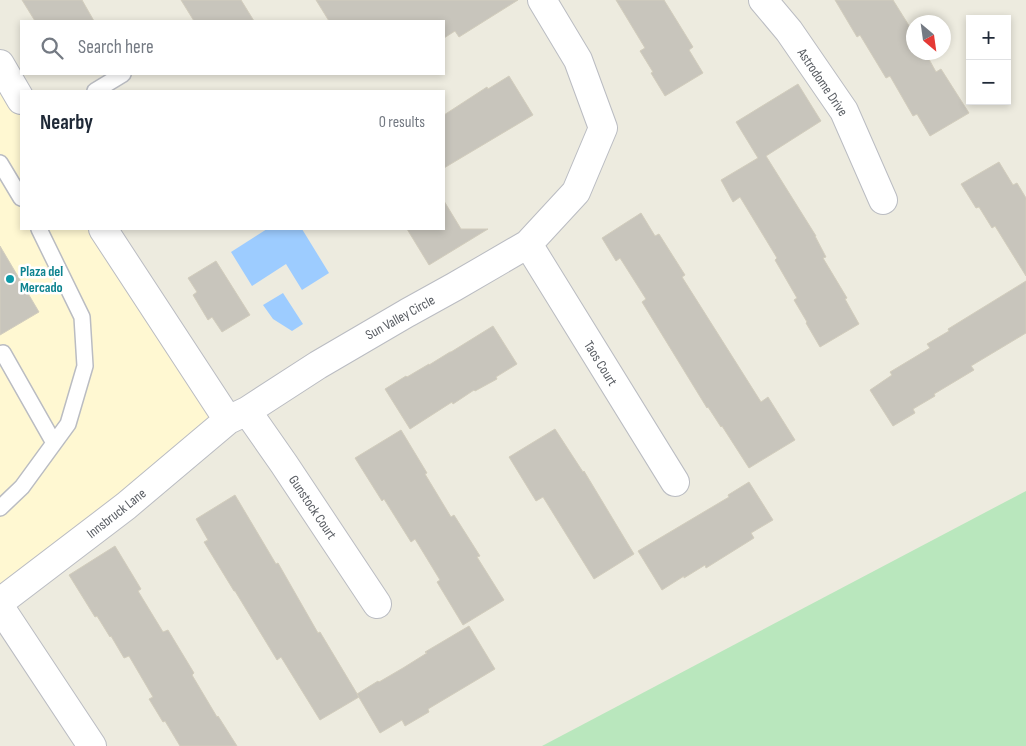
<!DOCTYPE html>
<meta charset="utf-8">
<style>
body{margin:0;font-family:"Sofia Sans Condensed",sans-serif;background:#f6f6f7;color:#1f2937}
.controls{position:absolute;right:15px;top:15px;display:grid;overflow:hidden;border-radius:0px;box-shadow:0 2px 8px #0003}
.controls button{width:45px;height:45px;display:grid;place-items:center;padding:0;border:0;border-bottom:1px solid #e0e1e3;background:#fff;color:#1f2937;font:25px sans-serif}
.compass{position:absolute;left:906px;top:15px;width:45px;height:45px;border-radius:50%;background:#fff;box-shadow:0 2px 8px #0003;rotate:151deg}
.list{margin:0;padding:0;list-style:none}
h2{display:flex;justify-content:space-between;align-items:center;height:65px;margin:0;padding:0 20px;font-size:21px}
h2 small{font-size:16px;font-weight:400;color:#747a83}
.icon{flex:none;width:28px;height:28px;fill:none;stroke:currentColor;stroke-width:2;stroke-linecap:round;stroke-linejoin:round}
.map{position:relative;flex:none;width:1026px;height:746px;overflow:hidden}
.search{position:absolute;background:#fff;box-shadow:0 2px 8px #0003;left:20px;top:20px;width:425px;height:55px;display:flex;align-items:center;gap:12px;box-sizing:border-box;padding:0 18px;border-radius:0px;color:#747a83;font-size:19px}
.panel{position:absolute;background:#fff;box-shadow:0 2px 8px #0003;left:20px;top:90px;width:425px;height:140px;border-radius:0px}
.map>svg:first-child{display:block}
</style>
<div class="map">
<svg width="1026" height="746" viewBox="0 0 1026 746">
<rect width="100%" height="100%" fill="#edebdf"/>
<path fill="#fff8d2" d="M0 64 21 100V229H103L228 420 0 602Z"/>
<path fill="#b9e7bd" d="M1026 491V746H542L1005 502Z"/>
<path fill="#9dccff" d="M267 229H302L329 273 302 290 286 264 252 286 231 252Z
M283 293 303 324 292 331 273 319 263 305Z"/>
<path fill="#c8c5bc" stroke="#d2cdbd" d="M22 0H82L94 21H35Z
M181 0H241L254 21H194Z
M316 0H518L459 37 455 31 444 38V21H329Z
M616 0H664L693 47 689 50 703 73 665 96 651 73 653 72 640 51 645 48Z
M835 0H893L913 32 914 52H925L936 72 941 69 969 113 930 136 917 114 913 116 890 76 886 78 860 35 857 37Z
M509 76 533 115 444 168V115L487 87 488 89Z
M798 84 821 121 766 156 816 236H815L826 257 823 258 847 298 845 299 859 324 820 347 806 323 807 322 794 300 797 298 775 260 777 258 740 197 733 202 721 180 758 158 736 122Z
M999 162 1013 185 1017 183 1026 198V276L995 226 992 228 979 207 976 208 961 184Z
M444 201 461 229H488L429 265 407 229H444Z
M641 213 655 236 659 234 685 275 682 277 761 402 768 397 795 440 749 468 722 426 721 427 708 407 707 408 642 302 646 299 620 258 616 261 602 238Z
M0 246 39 312 0 335Z
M216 261 250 315 222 332 212 317 208 320 193 295 197 292 188 278Z
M1026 281V333L971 366 974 370 934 394 935 396 913 409 915 413 893 426 870 390 892 375 890 372 930 348 927 344 949 331 948 329Z
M493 326 517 364 496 377 497 379 475 391 474 390 453 404 452 402 410 429 385 389 406 376 407 377 429 364V365L450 352H451Z
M555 429 583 472 584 471 634 554 594 579 543 497 536 501 509 457Z
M401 430 427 473 425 474 451 517 454 515 480 556 477 557 504 600 463 625 437 582 440 580 415 539 411 542 384 499 382 501 355 458Z
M749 482 773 520 751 533 754 538 706 568 705 565 684 578V576L662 590 638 551 729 497 728 495Z
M235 495 276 564 278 563 318 633 320 632 359 697 320 720 281 657 277 660 235 591H234L204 542 208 540 196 519Z
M115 546 141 589 138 591 163 632 168 630 194 673 192 675 217 717 218 716 237 746H180L165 721 163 722 149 699 153 697 129 656 124 658 111 636 110 637 97 616 95 617 69 575Z
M469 626 495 669 428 709 429 712 405 726 402 720 380 733 357 694 378 681 379 682 403 668 427 653 425 652Z"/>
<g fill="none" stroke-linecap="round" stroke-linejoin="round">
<defs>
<path id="lane" d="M95 91 123 74
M0 163 21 198
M3 353 54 443
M0 508 22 487 68 424 85 366 82 317 39 229"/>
<path id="street" d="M763 0 789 31 844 111 883 200
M0 64 21 100
M103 229 228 420
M528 244 675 482
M247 411 284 464 377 604
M0 602 126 506 228 420 247 411 318 365 407 313 454 287 528 244 576 192 603 128 578 60 542 0
M0 607 92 746"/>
</defs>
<use href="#lane" stroke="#babcc2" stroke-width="18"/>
<use href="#street" stroke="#babcc2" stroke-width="30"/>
<use href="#lane" stroke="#fff" stroke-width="15"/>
<use href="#street" stroke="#fff" stroke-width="28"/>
</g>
<circle fill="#0f9aa8" stroke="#fff" stroke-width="2" cx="10" cy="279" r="5"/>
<g text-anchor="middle" stroke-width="5" stroke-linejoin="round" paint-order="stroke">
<g font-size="14" fill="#585c62" stroke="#fff">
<text transform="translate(823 82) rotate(56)" y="5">Astrodome Drive</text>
<text transform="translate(400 317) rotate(-29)" y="5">Sun Valley Circle</text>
<text transform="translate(601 363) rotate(58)" y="5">Taos Court</text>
<text transform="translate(313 507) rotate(56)" y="5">Gunstock Court</text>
<text transform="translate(116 513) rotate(-38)" y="5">Innsbruck Lane</text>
</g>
<g font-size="14" font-weight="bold" fill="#0d838f" stroke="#fff" text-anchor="start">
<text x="20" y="276">Plaza del<tspan x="20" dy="16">Mercado</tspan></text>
</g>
</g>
</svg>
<div class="controls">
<button>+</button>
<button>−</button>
</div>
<svg class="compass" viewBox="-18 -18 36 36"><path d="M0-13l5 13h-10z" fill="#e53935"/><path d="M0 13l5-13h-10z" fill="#747a83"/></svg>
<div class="search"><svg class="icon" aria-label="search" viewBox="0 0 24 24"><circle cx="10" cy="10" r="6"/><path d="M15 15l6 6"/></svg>Search here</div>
<section class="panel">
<h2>Nearby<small>0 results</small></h2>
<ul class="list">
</ul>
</section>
</div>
